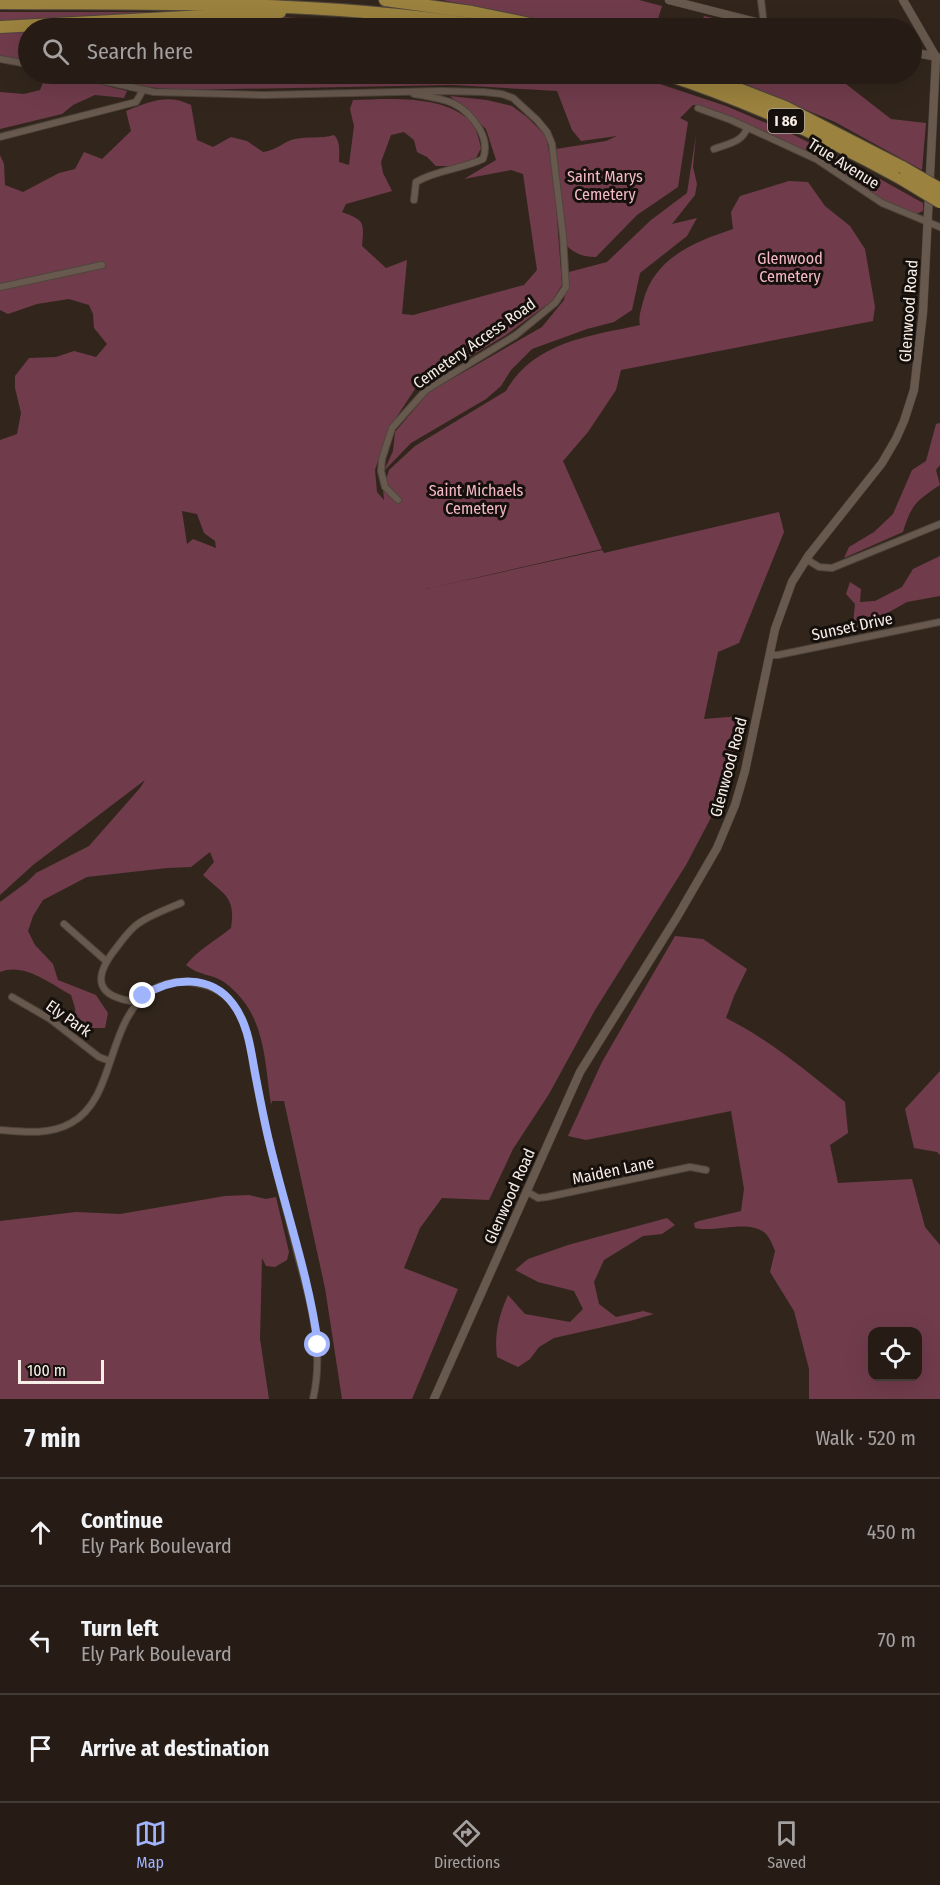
<!DOCTYPE html>
<meta charset="utf-8">
<style>
body{margin:0;font-family:"Fira Sans Condensed",sans-serif;background:#322922;color:#f1f3f6}
.controls{position:absolute;right:18px;bottom:18px;display:grid;overflow:hidden;border-radius:12px;box-shadow:0 6px 24px #0002}
.controls button{width:54px;height:54px;display:grid;place-items:center;padding:0;border:0;border-bottom:2px solid #423a34;background:#261c15;color:#f1f3f6;font:30px sans-serif}
.scale{position:absolute;left:18px;bottom:15px;width:86px;box-sizing:border-box;padding-left:6px;border:3px solid #f7eee7;border-top:0;font-size:16px;line-height:21px;white-space:nowrap;color:#f7eee7;-webkit-text-stroke:4px #16100c;paint-order:stroke}
.stop{position:absolute;width:18px;height:18px;margin:-14px;border:4px solid #a0b3fd;border-radius:50%;background:#fff}
.stop.end{background:#a0b3fd;border-color:#fff;box-shadow:0 2px 6px #0008}
.list{margin:0;padding:0;list-style:none}
h2{display:flex;justify-content:space-between;align-items:center;height:78px;margin:0;padding:0 24px;font-size:26px}
h2 small{font-size:20px;font-weight:400;color:#a4a1a0}
.list li{display:grid;grid-template-columns:39px 1fr auto;gap:18px;align-items:center;box-sizing:border-box;height:108px;padding:0 24px;border-top:2px solid #423a34}
.list b{display:block;font-size:22px;white-space:nowrap}
.list p{margin:0;font-size:20px;white-space:nowrap;color:#a4a1a0}
.list em{font-size:20px;font-style:normal;color:#a4a1a0}
.icon{flex:none;width:33px;height:33px;fill:none;stroke:currentColor;stroke-width:2;stroke-linecap:round;stroke-linejoin:round}
.map{position:relative;flex:none;width:940px;height:1399px;overflow:hidden}
.search{position:absolute;background:#261c15;box-shadow:0 6px 24px #0002;left:18px;right:18px;top:18px;height:66px;display:flex;align-items:center;gap:15px;box-sizing:border-box;padding:0 21px;border-radius:33px;color:#a4a1a0;font-size:22px}
.sheet{height:402px;background:#261c15}
nav{display:flex;justify-content:space-around;align-items:center;box-sizing:border-box;height:84px;border-top:2px solid #423a34;background:#261c15;font-size:16px;color:#a4a1a0}
nav a{display:grid;justify-items:center;gap:3px}
nav .on{color:#a0b3fd}
.map>svg:first-child{display:block}
</style>
<div class="map">
<svg width="940" height="1399" viewBox="0 0 940 1399">
<rect width="100%" height="100%" fill="#32261c"/>
<path fill="#703c4c" fill-rule="evenodd" d="M442 0H639L662 6 658 19 688 28H579Z
M0 12H176L0 23Z
M704 16 759 28H700Z
M280 17 367 22 419 28H57Z
M28 30V61L0 56V31Z
M85 74H630L726 106 794 135 849 163 859 171 864 170 923 203V211L916 214 878 198 837 169 779 138 699 105H693L680 118 688 122 678 187 637 215 596 257C583 257 576 254 567 246L556 149 606 141 617 136 581 141 572 130 557 91 453 85 181 90 146 87Z
M721 74H794L846 84 891 119 926 123 922 170 835 122Z
M45 78 80 79 127 91 124 98 95 95 73 105 62 114 0 129V92L24 94 40 90Z
M450 96 487 100 512 106 527 117 546 136 554 179 562 285 552 301 506 335 415 389 388 430 375 470 377 492 384 500 383 489 389 470 415 446 506 391C533 342 590 336 640 325 638 317 641 310 643 302 654 258 694 242 733 229L731 212 740 196 789 181 808 182 825 206 850 226 865 249 875 307 873 321 621 370 616 390 588 432 563 461 602 549 426 589 602 550 604 553 779 512 784 532 739 643 718 652 704 719 741 716 726 789 686 865 595 1010 549 1094 513 1149 489 1200 442 1198 420 1228 404 1268 458 1289 412 1399H342L325 1288 284 1101H272L271 1105C264 1058 266 1013 224 982 213 974 199 976 186 965 199 949 215 941 231 928 236 896 224 895 203 875L214 862 210 852 191 867 167 868 87 877 43 900 33 916 28 931 35 945 53 964 58 980 96 995 108 1013 105 1028H87L76 1022 75 1008 71 995C51 984 24 962 0 972V902L27 882 36 873 89 846 140 788 145 780 33 865 0 895V440L17 434 21 413 15 388V376L29 358 56 357 74 351 96 357 107 344 94 328 93 314 89 305 69 299 37 304 8 314 0 310V155L4 164 5 185 23 192 59 173 75 169 84 152 102 159 131 131 126 111C148 102 168 93 191 105L197 140 213 147 231 137 247 141 263 152C278 150 282 142 295 139 308 136 321 139 334 135 341 142 339 153 339 162L349 165 354 126 350 109 353 100C388 99 445 94 471 122 477 129 479 140 481 148L476 158 453 166H436L427 157 417 152 414 140 404 132 391 135 381 162 383 173 392 191 346 204 342 212C365 221 364 221 362 246L386 268 407 260 402 314 413 315 524 285 537 270 523 174 511 170 464 179 496 160 486 129ZM182 511 197 514 204 533 215 541 216 548 193 539 187 544Z
M696 135 693 167 697 184 695 195 672 224 697 218 687 236 640 273 632 310 614 322 587 329 532 349 511 370 501 386 486 399 411 443 384 471 393 451 395 432 429 392 542 327 564 300 569 272 607 262 651 220 687 193Z
M940 423V465L936 470 940 485C916 501 911 505 903 532L844 558 849 547 874 532 893 514 912 470 926 461 936 424Z
M940 556V596L907 602 852 633 855 604 846 594 850 582 861 589 860 602 875 601 902 587 913 569Z
M675 936 703 939 747 969 734 996 726 1018C770 1040 806 1071 845 1102L848 1133 830 1145 838 1183 912 1179 925 1227 940 1245V1399H809V1369L794 1311 770 1272 775 1251C773 1246 770 1238 766 1234 750 1218 716 1233 695 1228L694 1223 699 1221 741 1211 744 1189 731 1111 586 1140 568 1136 602 1062ZM872 1332H918V1376H872Z
M940 1071V1155L937 1152 914 1148 905 1109Z
M249 1195 266 1199 276 1197 289 1252 287 1260 275 1267 266 1266 262 1258 260 1339 269 1399H0V1221L76 1212 120 1214 225 1196Z
M667 1218 675 1225 662 1234 643 1236 604 1260 594 1282 599 1304 616 1317 643 1311 654 1314 630 1321 554 1338 539 1347 530 1359 518 1367 497 1357C494 1334 499 1315 508 1295L525 1314 570 1322 583 1309 574 1291 538 1282 515 1270 528 1259 568 1245Z"/>
<g fill="none" stroke-linecap="round" stroke-linejoin="round">
<defs>
<path id="minor" d="M761 0 764 25
M0 59 28 64
M72 74 154 92 264 95 440 91 484 92 502 94 513 98 537 120 547 132 552 144 563 236 566 287 555 303 516 335 426 390 392 428 382 459 381 471 385 487 398 500
M698 108 731 120 816 159 882 203 940 227
M0 137 136 102 143 90
M714 149C727 144 744 142 747 127
M414 200 416 182C436 170 462 169 483 159 487 148 485 138 479 128 462 100 443 99 414 94
M0 287 102 265
M806 559 819 567 832 568 940 524
M770 655H778L940 622
M64 924 106 961
M12 997 50 1019 99 1057 110 1061
M137 1002C95 997 92 978 117 947 123 939 130 929 139 923 151 915 167 909 181 903
M0 1130C24 1132 50 1135 71 1123 117 1098 105 1021 152 990 167 981 184 980 200 984 217 987 231 998 239 1013 249 1030 251 1051 254 1070 259 1094 263 1118 269 1141 279 1181 289 1221 299 1260 312 1306 324 1352 313 1399
M526 1191 538 1198 547 1197 690 1167 706 1170"/>
<path id="tertiary" d="M669 0 779 28
M912 52 937 57
M434 1399 580 1072 677 917 717 848 735 805 745 771 775 629 792 582 809 555 882 463 896 439 904 421 914 390 923 312 936 57 903 0"/>
<path id="motorway" d="M385 0 472 12 549 28
M0 3C165 4 332 0 495 28
M0 27 280 12
M665 74C748 101 826 137 902 179
M700 74 785 107 902 167"/>
</defs>
<use href="#minor" stroke="#4f453c" stroke-width="8"/>
<use href="#tertiary" stroke="#4f453c" stroke-width="9"/>
<use href="#motorway" stroke="#4f453c" stroke-width="14"/>
<use href="#minor" stroke="#68594e" stroke-width="6"/>
<use href="#tertiary" stroke="#68594e" stroke-width="8"/>
<use href="#motorway" stroke="#9b823e" stroke-width="12"/>
<defs>
<path id="motorway-bridge" d="M902 167 940 189
M902 179 940 202"/>
</defs>
<use href="#motorway-bridge" stroke="#4f453c" stroke-width="14" stroke-linecap="butt"/>
<use href="#motorway-bridge" stroke="#9b823e" stroke-width="12"/>
</g>
<g fill="none" stroke-linecap="round" stroke-linejoin="round">
<path stroke="#a0b3fd" stroke-width="8" d="M143 996C172 977 211 974 233 1004 249 1025 251 1053 256 1078 260 1099 264 1120 269 1141 285 1209 309 1276 318 1345"/>
</g>
<g text-anchor="middle" stroke-width="6" stroke-linejoin="round" paint-order="stroke">
<rect fill="#16100c" stroke="#b4aba5" stroke-width="1.5" x="768" y="109" width="36" height="24" rx="4.5"/>
<g font-size="15" font-weight="bold" fill="#f7eee7">
<text x="786" y="126">I 86</text>
</g>
<g font-size="16" fill="#f7eee7" stroke="#16100c">
<text transform="translate(844 163) rotate(32)" y="6">True Avenue</text>
<text transform="translate(908 311) rotate(-86)" y="6">Glenwood Road</text>
<text transform="translate(474 343) rotate(-35)" y="6">Cemetery Access Road</text>
<text transform="translate(852 626) rotate(-12)" y="6">Sunset Drive</text>
<text transform="translate(728 767) rotate(-75)" y="6">Glenwood Road</text>
<text transform="translate(69 1018) rotate(35)" y="6">Ely Park</text>
<text transform="translate(613 1170) rotate(-12)" y="6">Maiden Lane</text>
<text transform="translate(509 1196) rotate(-66)" y="6">Glenwood Road</text>
</g>
<g font-size="16" fill="#f5b9c9" stroke="#16100c">
<text x="605" y="182">Saint Marys<tspan x="605" dy="18">Cemetery</tspan></text>
<text x="790" y="264">Glenwood<tspan x="790" dy="18">Cemetery</tspan></text>
<text x="476" y="496">Saint Michaels<tspan x="476" dy="18">Cemetery</tspan></text>
</g>
</g>
</svg>
<div class="controls">
<button><svg class="icon" aria-label="locate" viewBox="0 0 24 24"><circle cx="12" cy="12" r="6"/><path d="M12 2v4M12 18v4M2 12h4M18 12h4"/></svg></button>
</div>
<div class="scale">100 m</div>
<div class="stop" style="left:318px;top:1345px"></div>
<div class="stop end" style="left:143px;top:996px"></div>
<div class="search"><svg class="icon" aria-label="search" viewBox="0 0 24 24"><circle cx="10" cy="10" r="6"/><path d="M15 15l6 6"/></svg>Search here</div>
</div>
<section class="sheet">
<h2>7 min<small>Walk · 520 m</small></h2>
<ul class="list">
<li><svg class="icon" aria-label="ahead" viewBox="0 0 24 24"><path d="M12 20V5M6 11l6-6 6 6"/></svg><div><b>Continue</b><p>Ely Park Boulevard</p></div><em>450 m</em></li>
<li><svg class="icon" aria-label="left" viewBox="0 0 24 24"><path d="M17 20v-9H6M10 6l-5 5 5 5"/></svg><div><b>Turn left</b><p>Ely Park Boulevard</p></div><em>70 m</em></li>
<li><svg class="icon" aria-label="arrive" viewBox="0 0 24 24"><path d="M6 21V4h12l-3 4 3 4H6"/></svg><div><b>Arrive at destination</b></div></li>
</ul>
</section>
<nav>
<a class="on"><svg class="icon" aria-label="map" viewBox="0 0 24 24"><path d="M3 6l6-2 6 2 6-2v14l-6 2-6-2-6 2zM9 4v14M15 6v14"/></svg>Map</a>
<a><svg class="icon" aria-label="directions" viewBox="0 0 24 24"><path d="M12 3l9 9-9 9-9-9zM9 14v-3h6M13 9l2 2-2 2"/></svg>Directions</a>
<a><svg class="icon" aria-label="saved" viewBox="0 0 24 24"><path d="M7 4h10v16l-5-4-5 4z"/></svg>Saved</a>
</nav>
